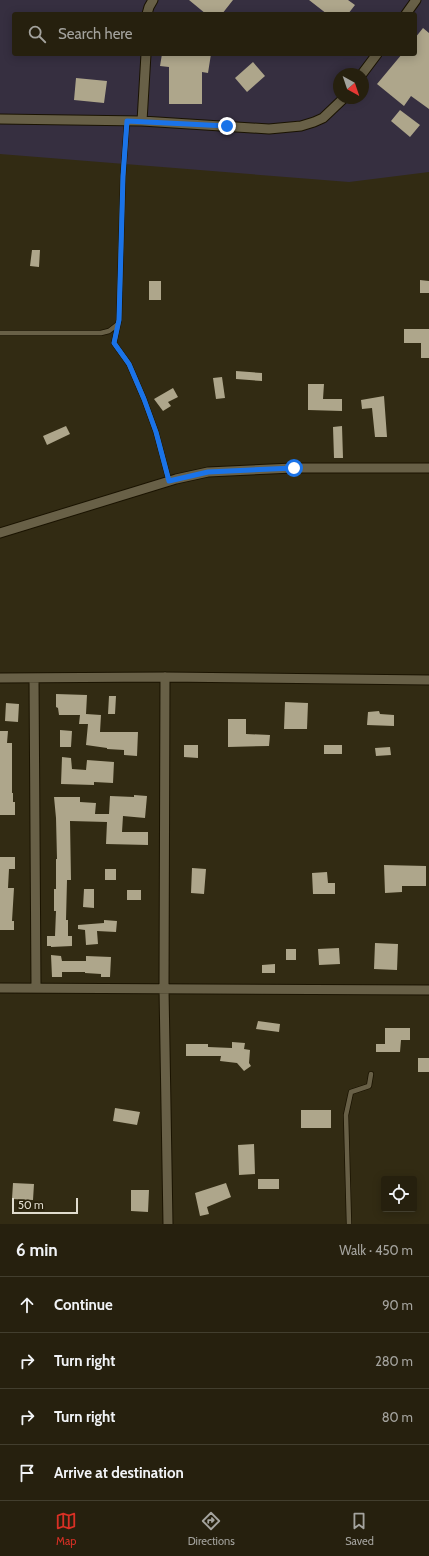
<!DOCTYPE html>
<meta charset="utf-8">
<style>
body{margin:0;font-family:Cabin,sans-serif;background:#322d1c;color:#f1f3f6}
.controls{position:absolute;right:12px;bottom:12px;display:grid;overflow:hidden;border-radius:4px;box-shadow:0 2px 10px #0003}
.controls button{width:36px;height:36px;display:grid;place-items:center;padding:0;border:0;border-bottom:1px solid #423e2e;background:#26200e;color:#f1f3f6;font:20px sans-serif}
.compass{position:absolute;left:333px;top:68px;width:36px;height:36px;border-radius:50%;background:#26200e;box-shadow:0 2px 10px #0003;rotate:140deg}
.scale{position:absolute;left:12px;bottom:10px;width:66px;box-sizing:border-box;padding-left:4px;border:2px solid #e0dcce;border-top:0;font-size:11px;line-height:14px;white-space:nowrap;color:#e0dcce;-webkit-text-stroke:3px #28210a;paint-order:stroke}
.stop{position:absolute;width:12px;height:12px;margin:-9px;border:3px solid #1a73e8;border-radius:50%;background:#fff}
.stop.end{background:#1a73e8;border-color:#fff;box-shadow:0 1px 4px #0008}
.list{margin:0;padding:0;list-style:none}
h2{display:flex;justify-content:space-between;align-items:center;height:52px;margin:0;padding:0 16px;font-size:17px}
h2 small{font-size:13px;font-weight:400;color:#a4a39e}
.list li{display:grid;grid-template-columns:26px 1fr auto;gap:12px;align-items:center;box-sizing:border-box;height:56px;padding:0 16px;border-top:1px solid #423e2e}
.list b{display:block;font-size:15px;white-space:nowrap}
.list em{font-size:13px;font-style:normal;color:#a4a39e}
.icon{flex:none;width:22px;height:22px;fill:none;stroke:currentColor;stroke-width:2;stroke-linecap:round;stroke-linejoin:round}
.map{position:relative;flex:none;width:429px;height:1224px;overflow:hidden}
.search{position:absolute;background:#26200e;box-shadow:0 2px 10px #0003;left:12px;right:12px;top:12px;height:44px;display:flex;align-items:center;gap:10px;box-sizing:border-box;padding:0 14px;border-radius:4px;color:#a4a39e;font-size:15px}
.sheet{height:276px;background:#26200e}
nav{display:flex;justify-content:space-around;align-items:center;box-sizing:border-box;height:56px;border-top:1px solid #423e2e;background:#26200e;font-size:11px;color:#a4a39e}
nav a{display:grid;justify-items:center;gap:2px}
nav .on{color:#d93025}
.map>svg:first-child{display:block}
</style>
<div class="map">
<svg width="429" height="1224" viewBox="0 0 429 1224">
<rect width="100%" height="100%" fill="#322b13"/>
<path fill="#362f40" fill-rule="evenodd" d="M0 0H429V172L349 182 0 154ZM14 14H415V54H14ZM339 74H363V98H339Z"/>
<path fill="#aea68b" d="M189 0H233L222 14H206Z
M309 0H348L355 5 348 14H327Z
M423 28 429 33V109L411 96 404 106 377 84 402 54H415V38Z
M162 54H211L208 73 202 72V104H169V67L160 66Z
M253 62 265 76 247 92 235 78Z
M76 78 107 81 104 103 74 100Z
M400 110 420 125 410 137 391 121Z
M32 250H40L39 267 30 266Z
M420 280 429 281V293H420Z
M149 281H161V300H149Z
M404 329H429V358H421V343H404Z
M236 371 262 373V381L236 379Z
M222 377 225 398 216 399 213 378Z
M308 384H324L323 399H342V411L308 410Z
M173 388 178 397 168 402 171 406 163 411 154 399Z
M384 396 387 437H375L372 408 362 409 361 400Z
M66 426 70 434 47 445 43 436Z
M342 426 343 458H334L333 427Z
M56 694 87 695 86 714 101 715 100 732H138L137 756 124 755V750L107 749V748L86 745 88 724H79L80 715H59L58 708 56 707Z
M109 696H116L115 714H108Z
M285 702 308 703 307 729H284Z
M6 703 19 704 18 722 5 721Z
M379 711 380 714 394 715V726L367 725 368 712Z
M228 719H246V734L270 735 269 746 228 747Z
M60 730 72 731 71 747H60Z
M0 731H8L7 743H12V793H13V802H15V815H0Z
M184 745H198V758L184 757Z
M324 745H342V754H324Z
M390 747 391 755 376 756 375 748Z
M62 757 71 758 72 769 86 770 87 760 114 762 113 783 94 782V785L61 784Z
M134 795 147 796 145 818 123 816 122 832H148V845L106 844 107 822 70 821 71 880H67L66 920H68V936H72V946L51 947V946H47V936H55L56 911H54V889H56V859H57L56 818 54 797H80V802L96 803 95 814H109L110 796 134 797Z
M0 857H15V869H9L8 888H14L12 921H14V930H0Z
M384 865 426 866V886H402V892L385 893Z
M192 868 206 869 204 894 191 893Z
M105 869H116V880H105Z
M327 872 328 883H335V894H313L312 873Z
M84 889H94V908L83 907Z
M127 890H141V900H127Z
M104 920 117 921 116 932 97 931 98 944 86 945 85 930 78 929V925L104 923Z
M375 943 398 944 397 970 374 969Z
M339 948 340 964 319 965 318 949Z
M286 949H296V960H286Z
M51 955 61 956 62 961H86V956L111 957 110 977H101V974L85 973V972H62V977H52Z
M275 964V973H262V965Z
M258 1021 280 1024 279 1032 256 1029Z
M385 1028H410V1040H401L400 1052H376V1044H385Z
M232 1042 245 1043 244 1049 250 1050 249 1063 251 1066 244 1071 237 1063 220 1061 221 1056H186V1044H208V1047L232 1048Z
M418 1058H429V1072H418Z
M115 1108 140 1112 137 1125 113 1121Z
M301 1110H331V1128H301Z
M254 1144 255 1174 239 1175 238 1145Z
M258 1179H279V1189H258Z
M13 1183 34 1184 33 1200 12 1199Z
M226 1183 231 1197 207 1207 209 1214 200 1216 195 1193Z
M131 1190H149L148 1212 131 1211Z"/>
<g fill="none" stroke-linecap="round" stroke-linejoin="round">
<defs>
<path id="service" d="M127 121 123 176 119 320 114 343 129 364 144 399 156 432 169 481
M0 333H101L109 331 118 324
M349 1224 346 1115 351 1092 369 1086 371 1074"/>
<path id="minor" d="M147 14 149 7 153 0
M406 14 416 0
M362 74 377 54
M0 119 142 121 269 129 301 126 314 122 323 118 344 98
M142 121 146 54
M0 533 176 479 208 472 293 468H429
M165 677 164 989 168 1224
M0 678 165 677 429 680
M34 678 36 987
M0 988 429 990"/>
</defs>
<use href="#service" stroke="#1a1300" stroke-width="6"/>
<use href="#minor" stroke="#1a1300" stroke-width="11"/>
<use href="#service" stroke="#686047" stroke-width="4.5"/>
<use href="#minor" stroke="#686047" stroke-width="9"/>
</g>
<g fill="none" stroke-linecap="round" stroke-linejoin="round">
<path stroke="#1a73e8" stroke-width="5" d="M227 126 127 121 123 176 119 320 114 343 129 364 144 399 156 432 169 481 208 472 294 468"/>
</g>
</svg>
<div class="controls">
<button><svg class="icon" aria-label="locate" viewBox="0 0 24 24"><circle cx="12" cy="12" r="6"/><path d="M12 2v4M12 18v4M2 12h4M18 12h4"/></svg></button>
</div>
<svg class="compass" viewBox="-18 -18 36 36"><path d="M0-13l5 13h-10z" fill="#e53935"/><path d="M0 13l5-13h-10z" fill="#a4a39e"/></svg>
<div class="scale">50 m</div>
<div class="stop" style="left:294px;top:468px"></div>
<div class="stop end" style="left:227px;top:126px"></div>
<div class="search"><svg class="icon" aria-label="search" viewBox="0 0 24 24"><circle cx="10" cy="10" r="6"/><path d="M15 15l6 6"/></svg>Search here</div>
</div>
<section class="sheet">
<h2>6 min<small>Walk · 450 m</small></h2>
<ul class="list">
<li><svg class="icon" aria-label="ahead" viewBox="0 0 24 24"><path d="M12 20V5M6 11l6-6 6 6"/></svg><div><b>Continue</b></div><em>90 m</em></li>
<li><svg class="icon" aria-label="right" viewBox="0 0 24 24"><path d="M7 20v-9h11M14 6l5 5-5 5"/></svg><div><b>Turn right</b></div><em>280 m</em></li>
<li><svg class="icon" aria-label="right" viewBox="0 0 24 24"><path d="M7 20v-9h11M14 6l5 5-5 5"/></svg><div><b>Turn right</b></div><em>80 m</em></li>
<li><svg class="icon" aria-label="arrive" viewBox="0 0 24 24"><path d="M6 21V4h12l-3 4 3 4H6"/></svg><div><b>Arrive at destination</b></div></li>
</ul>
</section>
<nav>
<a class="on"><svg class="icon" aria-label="map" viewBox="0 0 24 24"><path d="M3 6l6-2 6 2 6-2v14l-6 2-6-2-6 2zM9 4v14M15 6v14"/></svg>Map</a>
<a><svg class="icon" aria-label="directions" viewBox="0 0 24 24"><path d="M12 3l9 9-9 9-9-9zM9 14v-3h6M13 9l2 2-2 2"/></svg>Directions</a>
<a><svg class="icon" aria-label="saved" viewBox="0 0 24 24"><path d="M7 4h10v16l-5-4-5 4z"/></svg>Saved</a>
</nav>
